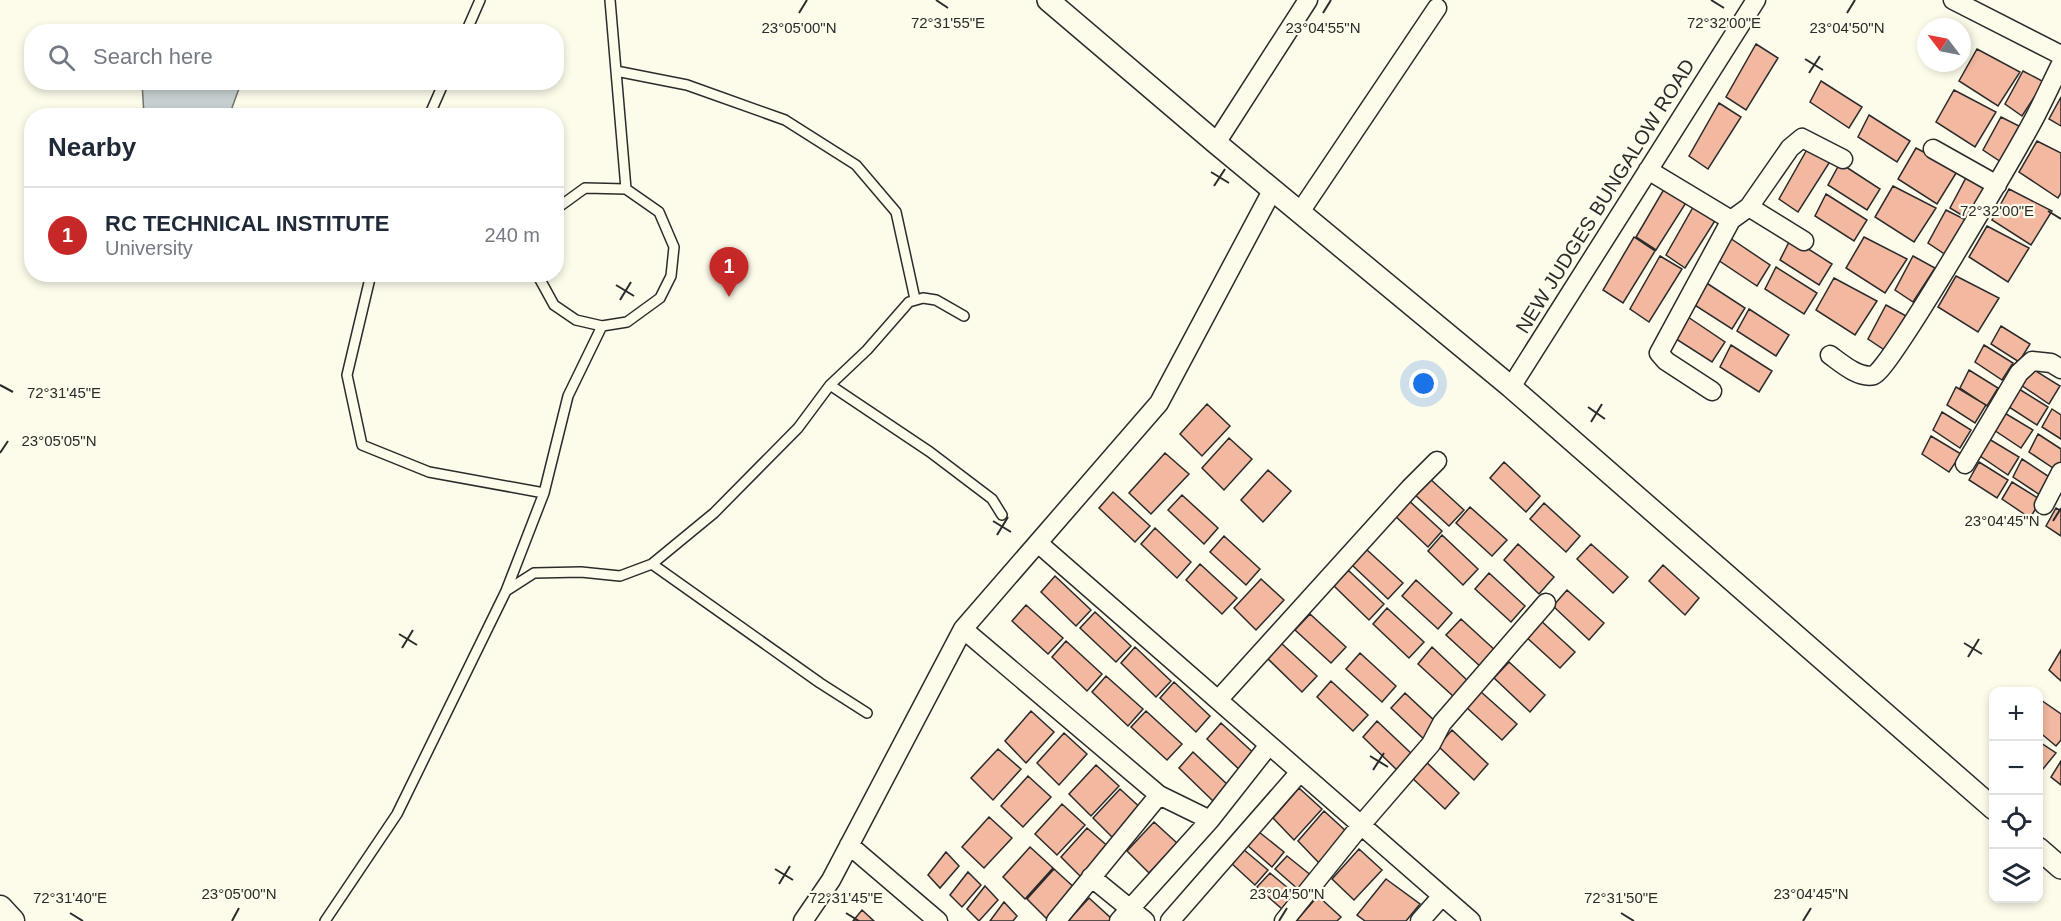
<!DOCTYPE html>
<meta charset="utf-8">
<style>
body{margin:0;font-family:Arial,sans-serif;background:#f2f2f3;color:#1f2937}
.controls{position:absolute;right:18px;bottom:18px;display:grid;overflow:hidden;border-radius:12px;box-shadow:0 3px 9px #0003}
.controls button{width:54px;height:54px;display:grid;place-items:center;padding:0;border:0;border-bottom:2px solid #e0e1e3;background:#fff;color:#1f2937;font:30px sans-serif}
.compass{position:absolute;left:1917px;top:18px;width:54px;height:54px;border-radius:50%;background:#fff;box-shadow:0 3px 9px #0003;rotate:302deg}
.you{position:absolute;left:1424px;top:384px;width:21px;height:21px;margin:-15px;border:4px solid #fff;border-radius:50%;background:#1a73e8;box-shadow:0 0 0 9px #1a73e833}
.badge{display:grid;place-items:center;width:39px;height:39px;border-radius:50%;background:#c62828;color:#fff;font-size:20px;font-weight:700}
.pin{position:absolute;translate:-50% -50px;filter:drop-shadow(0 2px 3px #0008)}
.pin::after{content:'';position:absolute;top:32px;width:21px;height:18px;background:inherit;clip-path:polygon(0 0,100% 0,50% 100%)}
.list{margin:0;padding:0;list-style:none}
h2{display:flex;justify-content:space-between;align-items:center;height:78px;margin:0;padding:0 24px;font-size:26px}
h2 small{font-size:20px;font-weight:400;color:#747a83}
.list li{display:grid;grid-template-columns:39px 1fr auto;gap:18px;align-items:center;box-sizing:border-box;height:96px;padding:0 24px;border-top:2px solid #e0e1e3}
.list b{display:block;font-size:22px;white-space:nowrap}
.list p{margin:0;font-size:20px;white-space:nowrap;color:#747a83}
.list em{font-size:20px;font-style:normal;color:#747a83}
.icon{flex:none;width:33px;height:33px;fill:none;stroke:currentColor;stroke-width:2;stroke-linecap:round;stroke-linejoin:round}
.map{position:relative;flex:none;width:2061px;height:921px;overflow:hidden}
.search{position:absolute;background:#fff;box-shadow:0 3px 9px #0003;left:24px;top:24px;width:540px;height:66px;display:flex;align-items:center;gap:15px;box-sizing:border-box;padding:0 21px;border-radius:24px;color:#747a83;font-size:22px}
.panel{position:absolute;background:#fff;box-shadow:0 3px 9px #0003;left:24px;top:108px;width:540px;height:174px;border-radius:24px}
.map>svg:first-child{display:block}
</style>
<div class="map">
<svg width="2061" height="921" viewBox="0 0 2061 921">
<rect width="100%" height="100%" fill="#fdfbea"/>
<path fill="#c7d0d0" stroke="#74746e" stroke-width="1.5" d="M142 83V82L241 83 229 116 144 115Z"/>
<path fill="#f2b8a0" stroke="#2b2b2b" stroke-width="1.5" d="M1756 44 1778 58 1746 110 1726 97Z
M1977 49 2020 72 1998 106 1959 81Z
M2023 71 2044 82 2022 116 2005 104Z
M1821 81 1862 107 1849 128 1810 102Z
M1954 90 1996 112 1975 147 1936 122Z
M2061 97V126L2049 119Z
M1719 103 1741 117 1708 169 1689 156Z
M1869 115 1910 141 1897 162 1858 137Z
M2001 117 2023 128 2001 162 1983 150Z
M2037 141 2061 153V193L2058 198 2019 172Z
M1809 146 1831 160 1798 212 1779 199Z
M1916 148 1958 170 1937 204 1898 179Z
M1840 163 1880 189 1867 210 1828 185Z
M1968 174 1990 185 1968 219 1950 208Z
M1667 184 1689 198 1656 250 1636 237Z
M1893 186 1936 208 1914 242 1875 217Z
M2009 189 2052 211 2031 245 1992 220Z
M1826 194 1867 220 1854 241 1815 216Z
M1696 202 1718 216 1685 268 1666 255Z
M1946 210 1968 221 1946 255 1928 243Z
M1987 226 2029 248 2008 282 1969 257Z
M1634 237 1655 251 1623 303 1603 290Z
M1864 237 1907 259 1885 293 1846 268Z
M1730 238 1770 265 1757 286 1718 260Z
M1791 238 1832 264 1819 285 1780 260Z
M1660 256 1682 269 1649 322 1630 309Z
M1913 256 1935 268 1913 302 1895 290Z
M1776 267 1817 293 1804 314 1765 289Z
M1956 276 1999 298 1978 332 1938 307Z
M1834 278 1877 301 1855 335 1816 310Z
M1705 282 1745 308 1732 329 1693 304Z
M1886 305 1908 317 1886 351 1868 339Z
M1749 309 1789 335 1776 356 1737 331Z
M1685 315 1725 342 1712 362 1673 337Z
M2001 326 2030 344 2019 362 1991 344Z
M1731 345 1772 371 1759 392 1720 367Z
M1984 345 2013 363 2002 380 1975 362Z
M2031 368 2060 386 2049 404 2021 385Z
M1969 370 1998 388 1987 406 1960 388Z
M1956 387 1986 405 1975 423 1947 405Z
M2019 389 2048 407 2037 425 2009 407Z
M1207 404 1230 426 1202 456 1180 434Z
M2052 409 2061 415V439L2042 427Z
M1942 412 1971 430 1960 448 1933 430Z
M2003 412 2033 430 2021 448 1994 430Z
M2038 434 2061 449V462L2056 470 2029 452Z
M1931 436 1961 454 1949 472 1922 454Z
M1229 438 1252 459 1224 490 1202 468Z
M1989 439 2019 457 2008 475 1980 456Z
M1165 453 1189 474 1151 514 1129 493Z
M2022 459 2051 478 2040 495 2013 477Z
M1504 462 1540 496 1526 512 1490 478Z
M1979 462 2008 480 1997 498 1969 480Z
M1268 470 1291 491 1263 522 1241 500Z
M1428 477 1464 510 1449 526 1413 493Z
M2012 482 2041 500 2030 518 2002 499Z
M1113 492 1150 526 1135 542 1099 508Z
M1182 495 1218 528 1204 544 1168 510Z
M1406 498 1442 531 1428 547 1392 513Z
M1544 503 1580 536 1566 552 1530 519Z
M1470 507 1507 540 1492 556 1456 523Z
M2056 508 2061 511V536L2046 526Z
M1155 528 1191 562 1177 578 1141 544Z
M1442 535 1478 569 1463 585 1428 551Z
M1224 536 1260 569 1246 585 1210 552Z
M1518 544 1554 577 1539 594 1504 560Z
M1591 544 1628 577 1613 593 1577 559Z
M1366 549 1403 583 1388 599 1352 565Z
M1200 564 1237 598 1222 614 1186 580Z
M1663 565 1699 598 1685 615 1649 581Z
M1348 570 1384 604 1369 620 1334 586Z
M1489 573 1525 606 1511 622 1475 589Z
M1055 576 1091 610 1076 626 1041 592Z
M1261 579 1284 600 1256 630 1234 608Z
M1416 580 1452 613 1438 629 1402 596Z
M1567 590 1604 623 1589 640 1553 606Z
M1026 605 1063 638 1048 654 1012 621Z
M1387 608 1424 642 1409 658 1373 624Z
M1095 612 1131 646 1116 662 1080 628Z
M1310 614 1346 647 1331 663 1295 630Z
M1461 619 1497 652 1482 668 1446 635Z
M1539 619 1575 652 1560 668 1524 635Z
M1066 641 1102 674 1087 691 1052 657Z
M1281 643 1317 676 1302 692 1267 658Z
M1135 647 1171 681 1156 697 1121 663Z
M1432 647 1468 681 1454 697 1418 664Z
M2061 650V681L2049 670Z
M1360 653 1396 686 1382 702 1346 669Z
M1509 662 1545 695 1530 712 1494 678Z
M1106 676 1143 709 1128 726 1092 692Z
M1331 681 1368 715 1353 731 1317 697Z
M1174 682 1210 716 1196 732 1160 698Z
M1480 691 1517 724 1502 740 1466 707Z
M1405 693 1438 724 1427 742 1391 708Z
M2038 698 2061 714V740L2056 746 2038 731Z
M1031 711 1054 732 1026 763 1005 741Z
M1146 711 1182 744 1167 760 1131 727Z
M1377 721 1413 755 1398 771 1363 737Z
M1221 723 1258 757 1243 773 1207 739Z
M1452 730 1488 764 1474 780 1438 746Z
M1064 733 1087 754 1059 785 1037 763Z
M2038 741 2056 753 2038 775Z
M998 749 1021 769 993 800 971 778Z
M1193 752 1229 786 1214 802 1179 768Z
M1423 759 1459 793 1445 809 1409 775Z
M2061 761V785L2051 777Z
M1096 765 1119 786 1091 816 1069 794Z
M1028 776 1051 797 1023 827 1001 806Z
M1299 788 1322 809 1294 840 1273 818Z
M1120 789 1143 810 1115 840 1093 818Z
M1062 804 1085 825 1057 855 1035 834Z
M1324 811 1347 832 1319 863 1298 841Z
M989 817 1012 838 984 868 962 847Z
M1154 822 1177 843 1149 873 1127 851Z
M1087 828 1111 849 1083 879 1061 857Z
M1259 832 1284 852 1272 867 1247 845Z
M1030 847 1053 868 1025 899 1003 877Z
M1243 849 1268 870 1255 885 1231 863Z
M1359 849 1382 870 1354 900 1332 879Z
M946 852 959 866 940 888 928 875Z
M1287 856 1312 876 1300 891 1275 869Z
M1054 869 1077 890 1049 921 1027 899Z
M968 872 981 885 962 907 950 895Z
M1270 873 1294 893 1282 909 1257 887Z
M1386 879 1420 904 1406 921H1365L1357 915Z
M985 886 998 900 979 921 967 909Z
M1318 896 1341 917 1337 921H1296Z
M1089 898 1112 919 1111 921H1068Z
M1004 902 1017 916 1013 921H990Z
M862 910 874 921H853Z"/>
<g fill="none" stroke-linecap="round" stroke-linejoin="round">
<defs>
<path id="service" d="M610 0 626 189
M466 32 480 0
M616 71 687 85 785 120 856 165 896 212 915 299
M429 116 444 82
M371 274 347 375 362 445 429 472 544 493
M537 274 554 305 576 320 602 326 627 322 660 298 671 276 674 247 659 212 626 189 585 188 556 209
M830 385 930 452 992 499 1002 515
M652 564 820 683 867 713
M506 591 544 493 568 396 602 326
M325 921 397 814 506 591 534 573 581 572 620 576 652 564 714 513 798 428 830 385 867 350 909 302 923 298 936 300 964 316"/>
<path id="minor" d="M1953 0 2061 55
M1216 143 1308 0
M1933 149 1997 185
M1648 170 1731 220
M1749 207 1804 241
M1300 212 1437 8
M1830 355C1841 363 1859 379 1874 375 1889 371 2019 147 2035 117 2044 100 2052 82 2061 64
M1511 387 1756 0
M1712 391 1666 361 1659 353 1731 220 1749 207 1790 148 1802 138 1843 159
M1965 464 2019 373 2032 361 2051 363 2061 369
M2044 505 2061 472
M1038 543 1471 921
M963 629 1159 795 1056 921
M1218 700 1410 488 1437 461
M1159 795 1210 820 1269 745
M849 845 938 921
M1091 877 1145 921
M803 921 831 880 963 629 1159 403 1273 189
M1119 921 1210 820
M1170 921 1300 772
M1284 921 1361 825 1431 744 1442 723 1546 603
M1420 921 1442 896"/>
<path id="tertiary" d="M1048 0 1216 143 1511 387 1994 809
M2038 848 2061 868"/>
<path id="secondary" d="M0 908 12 921"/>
</defs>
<use href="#service" stroke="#2b2b2b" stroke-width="12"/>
<use href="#minor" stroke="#2b2b2b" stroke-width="21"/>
<use href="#tertiary" stroke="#2b2b2b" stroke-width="24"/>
<use href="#secondary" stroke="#2b2b2b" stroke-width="27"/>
<use href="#service" stroke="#fdfbea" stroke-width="9"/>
<use href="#minor" stroke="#fdfbea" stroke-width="18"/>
<use href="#tertiary" stroke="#fdfbea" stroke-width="21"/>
<use href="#secondary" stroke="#fdfbea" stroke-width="24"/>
</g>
<path fill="none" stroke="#2b2b2b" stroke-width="2" d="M936 0 948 8M1711 0 1724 8M799 13 807 0M1323 13 1331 0M1847 13 1855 0M1805 59 1823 70M1809 73 1820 56M1211 172 1229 183M1214 186 1225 169M2048 211 2061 219M616 285 634 296M620 300 631 282M0 385 13 392M1588 407 1605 419M1591 422 1602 404M0 453 8 441M993 521 1011 532M2053 521 2061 508M997 535 1008 517M399 634 417 645M1964 643 1982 654M402 648 413 630M1968 657 1979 639M1370 756 1388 767M1373 770 1384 753M775 869 793 880M779 884 790 866M70 913 83 921M846 913 859 921M1621 913 1634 921M232 921 239 908M1279 921 1287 908M1803 921 1811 908"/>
<g text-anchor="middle" stroke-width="4.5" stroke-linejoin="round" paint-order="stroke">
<g font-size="20" fill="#2b2b2b" stroke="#fdfbea">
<text transform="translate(1605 196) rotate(-58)" y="7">NEW JUDGES BUNGALOW ROAD</text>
</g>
</g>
<g font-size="15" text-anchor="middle" fill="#2b2b2b" stroke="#fdfbea" stroke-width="4.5" stroke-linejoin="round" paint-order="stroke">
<text x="948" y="28">72°31'55"E</text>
<text x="1724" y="28">72°32'00"E</text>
<text x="799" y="33">23°05'00"N</text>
<text x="1323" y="33">23°04'55"N</text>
<text x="1847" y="33">23°04'50"N</text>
<text x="1997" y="216">72°32'00"E</text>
<text x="64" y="398">72°31'45"E</text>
<text x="59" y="446">23°05'05"N</text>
<text x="2002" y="526">23°04'45"N</text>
<text x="239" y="899">23°05'00"N</text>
<text x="1287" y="899">23°04'50"N</text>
<text x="1811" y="899">23°04'45"N</text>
<text x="70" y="903">72°31'40"E</text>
<text x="846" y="903">72°31'45"E</text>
<text x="1621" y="903">72°31'50"E</text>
</g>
</svg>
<div class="controls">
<button>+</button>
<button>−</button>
<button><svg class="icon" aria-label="locate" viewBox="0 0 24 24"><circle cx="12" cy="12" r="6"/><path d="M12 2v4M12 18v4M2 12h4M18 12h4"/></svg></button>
<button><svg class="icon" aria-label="layers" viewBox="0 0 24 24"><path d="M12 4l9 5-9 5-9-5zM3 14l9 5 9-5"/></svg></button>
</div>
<svg class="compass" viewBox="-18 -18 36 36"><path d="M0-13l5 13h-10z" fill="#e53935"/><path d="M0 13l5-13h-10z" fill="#747a83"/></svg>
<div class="you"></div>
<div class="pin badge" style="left:729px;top:297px">1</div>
<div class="search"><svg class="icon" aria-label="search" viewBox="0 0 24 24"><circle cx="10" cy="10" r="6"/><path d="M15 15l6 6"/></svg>Search here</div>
<section class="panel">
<h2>Nearby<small></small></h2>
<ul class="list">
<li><span class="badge">1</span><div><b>RC TECHNICAL INSTITUTE</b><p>University</p></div><em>240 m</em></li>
</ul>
</section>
</div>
